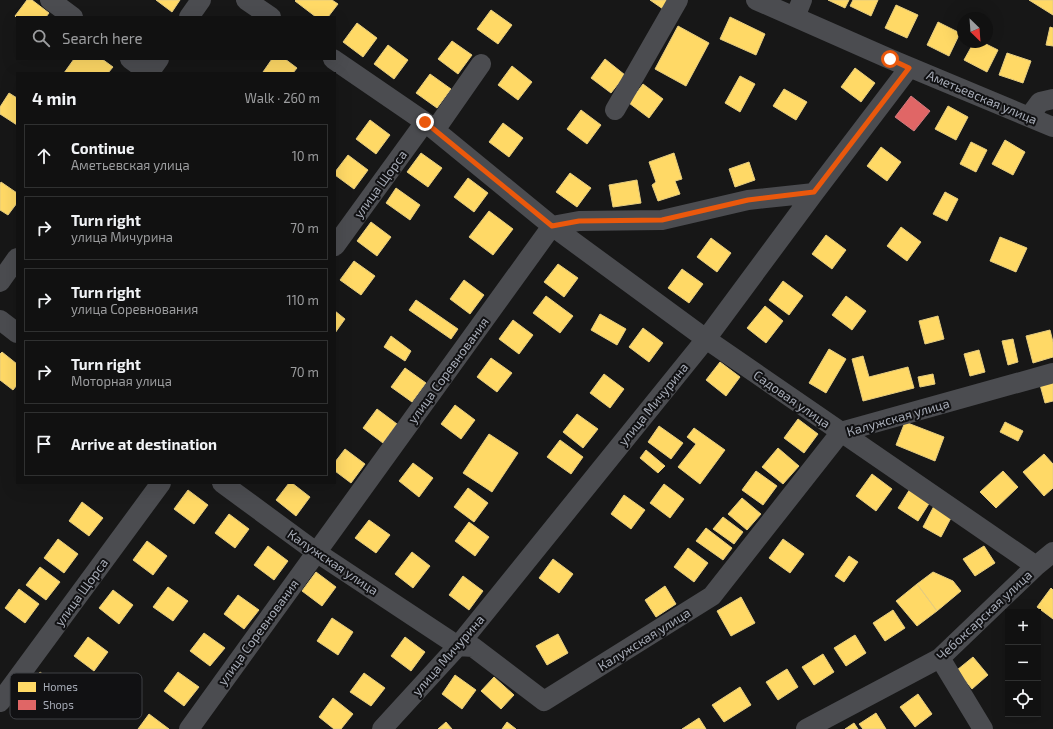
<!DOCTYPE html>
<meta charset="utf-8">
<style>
body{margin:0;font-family:"Exo 2",sans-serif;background:#1a1a1a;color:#f1f3f6}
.controls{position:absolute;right:12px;bottom:12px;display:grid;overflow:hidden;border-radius:0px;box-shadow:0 4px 16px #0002}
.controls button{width:36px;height:36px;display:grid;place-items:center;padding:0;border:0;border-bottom:1px solid #303131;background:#111;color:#f1f3f6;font:20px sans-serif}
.compass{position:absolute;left:957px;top:12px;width:36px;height:36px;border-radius:50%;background:#111;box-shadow:0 4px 16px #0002;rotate:155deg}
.stop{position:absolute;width:12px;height:12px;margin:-9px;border:3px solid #ea580c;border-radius:50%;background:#fff}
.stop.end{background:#ea580c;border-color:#fff;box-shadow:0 1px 4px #0008}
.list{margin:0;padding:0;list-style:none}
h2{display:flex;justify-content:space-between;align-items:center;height:52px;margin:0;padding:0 16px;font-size:17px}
h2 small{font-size:13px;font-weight:400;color:#9c9d9f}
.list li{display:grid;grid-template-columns:26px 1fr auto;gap:12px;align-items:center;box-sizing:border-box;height:64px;margin:0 8px 8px;padding:0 8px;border:1px solid #303131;border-radius:0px}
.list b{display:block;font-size:15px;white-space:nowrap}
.list p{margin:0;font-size:13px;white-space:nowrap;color:#9c9d9f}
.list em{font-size:13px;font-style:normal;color:#9c9d9f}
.icon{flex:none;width:22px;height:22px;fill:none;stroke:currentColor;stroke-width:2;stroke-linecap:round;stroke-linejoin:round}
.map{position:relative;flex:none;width:1053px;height:729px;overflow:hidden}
.search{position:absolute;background:#111;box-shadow:0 4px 16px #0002;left:16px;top:16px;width:320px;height:44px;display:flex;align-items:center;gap:10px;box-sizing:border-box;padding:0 14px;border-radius:0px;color:#9c9d9f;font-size:15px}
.panel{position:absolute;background:#111;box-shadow:0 4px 16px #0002;left:16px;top:72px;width:320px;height:412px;border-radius:0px}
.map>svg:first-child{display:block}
</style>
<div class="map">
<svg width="1053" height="729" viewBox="0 0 1053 729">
<rect width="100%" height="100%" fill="#171717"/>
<path fill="#ffd966" stroke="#e5cc7f" d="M27 0H32L49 13 46 17H17V18L15 16Z
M156 0H180L172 12Z
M296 0H332L338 4 328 17H316L295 1Z
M650 0H670L663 9Z
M828 0H849L845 8Z
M853 0H878L871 16 850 6Z
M1029 0H1053V15Z
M896 5 918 15 907 38 885 28Z
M491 10 512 25 498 44 477 29Z
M730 17 765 34 756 55 720 39Z
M938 22 960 33 949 56 927 45Z
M357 23 377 38 363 57 343 42Z
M678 26 709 43 686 86 655 69Z
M1050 27 1053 28V46L1046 45Z
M452 41 472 55 458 74 438 59Z
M974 42H982L998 50 987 72 964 60Z
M388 45 408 60 394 79 374 64Z
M1007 53 1031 61 1023 83 999 75Z
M74 59H102L113 67 108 73H64Z
M272 59H285L297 68 293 73H264L263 72Z
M605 59 625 75 611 93 591 78Z
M512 66 532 82 518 100 498 85Z
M855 68 875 83 861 102 841 87Z
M430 74 451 89 437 108 416 93Z
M740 76 755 84 740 112 725 103Z
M643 84 663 99 649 118 629 103Z
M784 89 807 102 796 120 773 106Z
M9 93 17 98V125L0 114V107Z
M948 106 968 117 956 140 935 129Z
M581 110 601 125 587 144 567 129Z
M370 120 390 135 376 154 356 139Z
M503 123 523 138 509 157 489 142Z
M1005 140 1025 152 1013 175 992 164Z
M971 142 987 150 976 172 960 164Z
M881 147 901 162 887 181 867 166Z
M421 153 442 168 428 187 407 172Z
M674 153 682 179 675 181 680 194 658 201 652 185 656 182 649 162Z
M348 155 368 170 354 189 335 175V172Z
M749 162 755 180 735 187 729 169Z
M570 173 591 188 577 207 556 192Z
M468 178 488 193 474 212 454 197Z
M637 180 641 203 613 207 609 185Z
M1 182 17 193V203L8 215 0 210V184Z
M396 188 420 205 410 220 386 203Z
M945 192 958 199 947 221 933 214Z
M489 211 513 229 493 255 469 237Z
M371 222 391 237 377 256 357 241Z
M901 227 921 242 907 261 887 246Z
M826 235 846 250 832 269 812 254Z
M1000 237 1027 248 1016 272 990 261Z
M711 238 731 253 717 272 697 257Z
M354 261 375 276 361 295 340 280Z
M558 264 578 278 564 297 544 282Z
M682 269 703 284 689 303 668 288Z
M464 280 484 295 470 314 450 299Z
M783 281 803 296 789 315 769 300Z
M546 296 573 316 560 333 533 313Z
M846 296 866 311 852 330 832 315Z
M416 300 458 329 451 339 409 310Z
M765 306 783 321 766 343 747 328Z
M335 311 345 319 335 333Z
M600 314 626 329 617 345 591 330Z
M938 316 944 339 925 344 919 321Z
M513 320 533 335 519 354 499 339Z
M643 328 663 343 649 362 629 347Z
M1050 330 1053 342V357L1033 363 1026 336Z
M391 336 411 351 405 361 384 347Z
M1013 339 1018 362 1008 365 1002 341Z
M829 349 846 359 826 393 809 383Z
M979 350 985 372 970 376 964 354Z
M2 352 17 364V385L13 390 0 380V354Z
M863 356 869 377 908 367 914 388 863 401 852 359Z
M491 358 512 373 497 392 477 377Z
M720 362 740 377 726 396 706 380Z
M405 368 426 383 412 402 391 387Z
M604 374 624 389 610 408 590 393Z
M933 374 935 384 920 387 918 377Z
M1053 377V401L1045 403 1039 381Z
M455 405 475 420 461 439 441 424Z
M377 409 397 424 383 443 363 428Z
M577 414 598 429 583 448 563 432Z
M798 419 818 434 804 453 784 438Z
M905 422 944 437 935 461 896 445Z
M1005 422 1023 431 1018 441 1000 432Z
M659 426 683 443 671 459 648 442Z
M694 428 725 450 700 484 678 467 696 444 687 437Z
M489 434 518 453 492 492 463 473Z
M560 440 583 457 571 474 547 457Z
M778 448 799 466 783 484 762 467Z
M345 449 365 464 351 483 335 471V462Z
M646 450 665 466 658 473 640 458Z
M1044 454 1053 464V488L1044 496 1023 472Z
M413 463 433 478 419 497 399 481Z
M756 471 777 486 763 505 742 490Z
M1003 471 1018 487 996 508 980 492Z
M872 474 892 489 876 511 856 496Z
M289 483H292L310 497 296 516 276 500Z
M664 484 684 499 670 518 650 503Z
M468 488 488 503 474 522 454 507Z
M910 489 930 502 918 521 898 508Z
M188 490 208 505 194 524 174 509Z
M624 495 645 510 631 529 611 514Z
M742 498 761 514 747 530 728 514Z
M82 502 103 518 89 536 69 521Z
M934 506 952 516 941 537 923 527Z
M229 514 249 529 235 548 215 533Z
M723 517 743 532 734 544 713 529Z
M369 520 390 535 376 553 355 538Z
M469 522 489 537 475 556 455 541Z
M706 528 732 548 723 560 696 541Z
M58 539 78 554 64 573 44 558Z
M783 539 804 554 790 573 769 558Z
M147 541 167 556 153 575 133 560Z
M268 546 288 561 274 580 254 565Z
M984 546 995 563 975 576 963 559Z
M688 548 708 563 694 582 674 567Z
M412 552 430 566 413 588 395 574Z
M849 556 858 562 844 582 835 576Z
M553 559 573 574 559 593 539 578Z
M40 567 60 582 46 600 26 585Z
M316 572 336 587 322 606 302 591Z
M933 572 953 581 961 591 937 611 917 584Z
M463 576 483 591 469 610 449 595Z
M917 584 937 611 917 626 896 601Z
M665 586 676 604 656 617 645 600Z
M168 587 188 601 173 621 153 607Z
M1051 588 1053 590V619L1037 607Z
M19 589 39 604 25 623 5 608Z
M113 590 133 605 119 624 99 608Z
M238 595 259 610 244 629 224 614Z
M741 597 755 623 731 636 717 611Z
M893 610 905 628 885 641 873 623Z
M332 618 353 632 338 655 317 641Z
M204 633 225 648 210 666 190 651Z
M558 634 568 653 547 665 536 646Z
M855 635 866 653 846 666 834 648Z
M88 637 108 652 94 671 74 656Z
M405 637 425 652 411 671 391 656Z
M823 654 834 672 814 685 802 667Z
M973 657 988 675 972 689 957 670Z
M787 669 798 687 778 700 766 682Z
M40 672 60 687 46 706 26 691Z
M178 672 199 687 184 706 164 691Z
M364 673 385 688 371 706 350 692Z
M455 675 476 690 462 709 442 694Z
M494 677 514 695 501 709 481 691Z
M740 687 751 705 724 722 712 705Z
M918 694 932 714 915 727 900 707Z
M333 698 353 714 341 729H334L319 717Z
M876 713 886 729H863L859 724Z
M149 714 169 729H138Z
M699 718 706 729H682Z
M446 722 452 729H438Z
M507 722 516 729H502Z
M854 723 858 729H845Z"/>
<path fill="#e06666" stroke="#cf7b7f" d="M911 96 930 111 914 131 895 117Z"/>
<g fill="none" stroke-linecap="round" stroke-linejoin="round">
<path stroke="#4b4c50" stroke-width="20" d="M50 0 73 17
M246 0 271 17
M756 0 890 59 1053 127
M189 17 201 0
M795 17 802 0
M130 59 149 73
M333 59 425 122 552 226 706 339 1036 566
M149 73 159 59
M615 110 678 0
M1029 117 1040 102 1053 99
M435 130 481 64
M335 246 425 122
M0 282 17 258
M0 320 17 333
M222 483 316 552 458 646 473 647 544 701 712 596 841 432 1053 373
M940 658 983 729
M0 702 161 483
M189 729 552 226 579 221 662 220 748 200 814 193
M382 729 458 646 706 339 814 193 909 68
M806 729 940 658 1036 566 1053 552"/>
</g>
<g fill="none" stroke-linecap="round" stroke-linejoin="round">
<path stroke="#ea580c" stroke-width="5" d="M425 122 552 226 579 221 662 220 748 200 814 192 909 68 890 59"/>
</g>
<g text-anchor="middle" stroke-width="4" stroke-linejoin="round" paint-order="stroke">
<g font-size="13" fill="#a8adb8" stroke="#111113">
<text transform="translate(982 97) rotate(23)" y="5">Аметьевская улица</text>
<text transform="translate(380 184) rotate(-54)" y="5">улица Щорса</text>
<text transform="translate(448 370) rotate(-54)" y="5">улица Соревнования</text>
<text transform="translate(792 399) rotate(35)" y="5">Садовая улица</text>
<text transform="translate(653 404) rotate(-51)" y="5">улица Мичурина</text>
<text transform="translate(898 417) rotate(-16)" y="5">Калужская улица</text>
<text transform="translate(333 562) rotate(34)" y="5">Калужская улица</text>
<text transform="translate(81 592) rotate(-54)" y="5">улица Щорса</text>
<text transform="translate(984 615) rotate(-43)" y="5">Чебоксарская улица</text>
<text transform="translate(258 632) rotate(-54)" y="5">улица Соревнования</text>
<text transform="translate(644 639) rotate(-32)" y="5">Калужская улица</text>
<text transform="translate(448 655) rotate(-49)" y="5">улица Мичурина</text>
</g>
</g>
<rect x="10" y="673" width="132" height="46" rx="6" fill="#111113" stroke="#3e4045" stroke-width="1"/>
<rect x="18" y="682" width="18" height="10" fill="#ffd966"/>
<rect x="18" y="700" width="18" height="10" fill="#e06666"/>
<g font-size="11" fill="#a8adb8">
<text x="43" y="691">Homes</text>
<text x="43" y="709">Shops</text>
</g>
</svg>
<div class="controls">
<button>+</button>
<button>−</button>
<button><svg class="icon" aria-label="locate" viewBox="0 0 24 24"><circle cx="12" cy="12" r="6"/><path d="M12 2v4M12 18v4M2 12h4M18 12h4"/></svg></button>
</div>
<svg class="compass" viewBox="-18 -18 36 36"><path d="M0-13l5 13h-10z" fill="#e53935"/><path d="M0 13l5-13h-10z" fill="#9c9d9f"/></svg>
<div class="stop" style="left:890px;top:59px"></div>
<div class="stop end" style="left:425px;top:122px"></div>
<div class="search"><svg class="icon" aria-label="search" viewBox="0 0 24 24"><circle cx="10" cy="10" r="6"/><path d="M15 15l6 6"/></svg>Search here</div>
<section class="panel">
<h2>4 min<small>Walk · 260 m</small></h2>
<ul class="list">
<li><svg class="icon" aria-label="ahead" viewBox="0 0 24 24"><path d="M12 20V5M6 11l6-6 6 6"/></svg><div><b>Continue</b><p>Аметьевская улица</p></div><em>10 m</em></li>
<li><svg class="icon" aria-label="right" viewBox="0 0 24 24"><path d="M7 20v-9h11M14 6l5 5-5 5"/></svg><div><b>Turn right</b><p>улица Мичурина</p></div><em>70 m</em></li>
<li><svg class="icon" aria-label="right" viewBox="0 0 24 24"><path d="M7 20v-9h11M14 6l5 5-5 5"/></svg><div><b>Turn right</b><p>улица Соревнования</p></div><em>110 m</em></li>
<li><svg class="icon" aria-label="right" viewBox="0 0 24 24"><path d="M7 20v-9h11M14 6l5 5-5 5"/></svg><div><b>Turn right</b><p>Моторная улица</p></div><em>70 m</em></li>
<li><svg class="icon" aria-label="arrive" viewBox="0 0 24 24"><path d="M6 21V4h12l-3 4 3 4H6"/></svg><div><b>Arrive at destination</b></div></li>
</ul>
</section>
</div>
